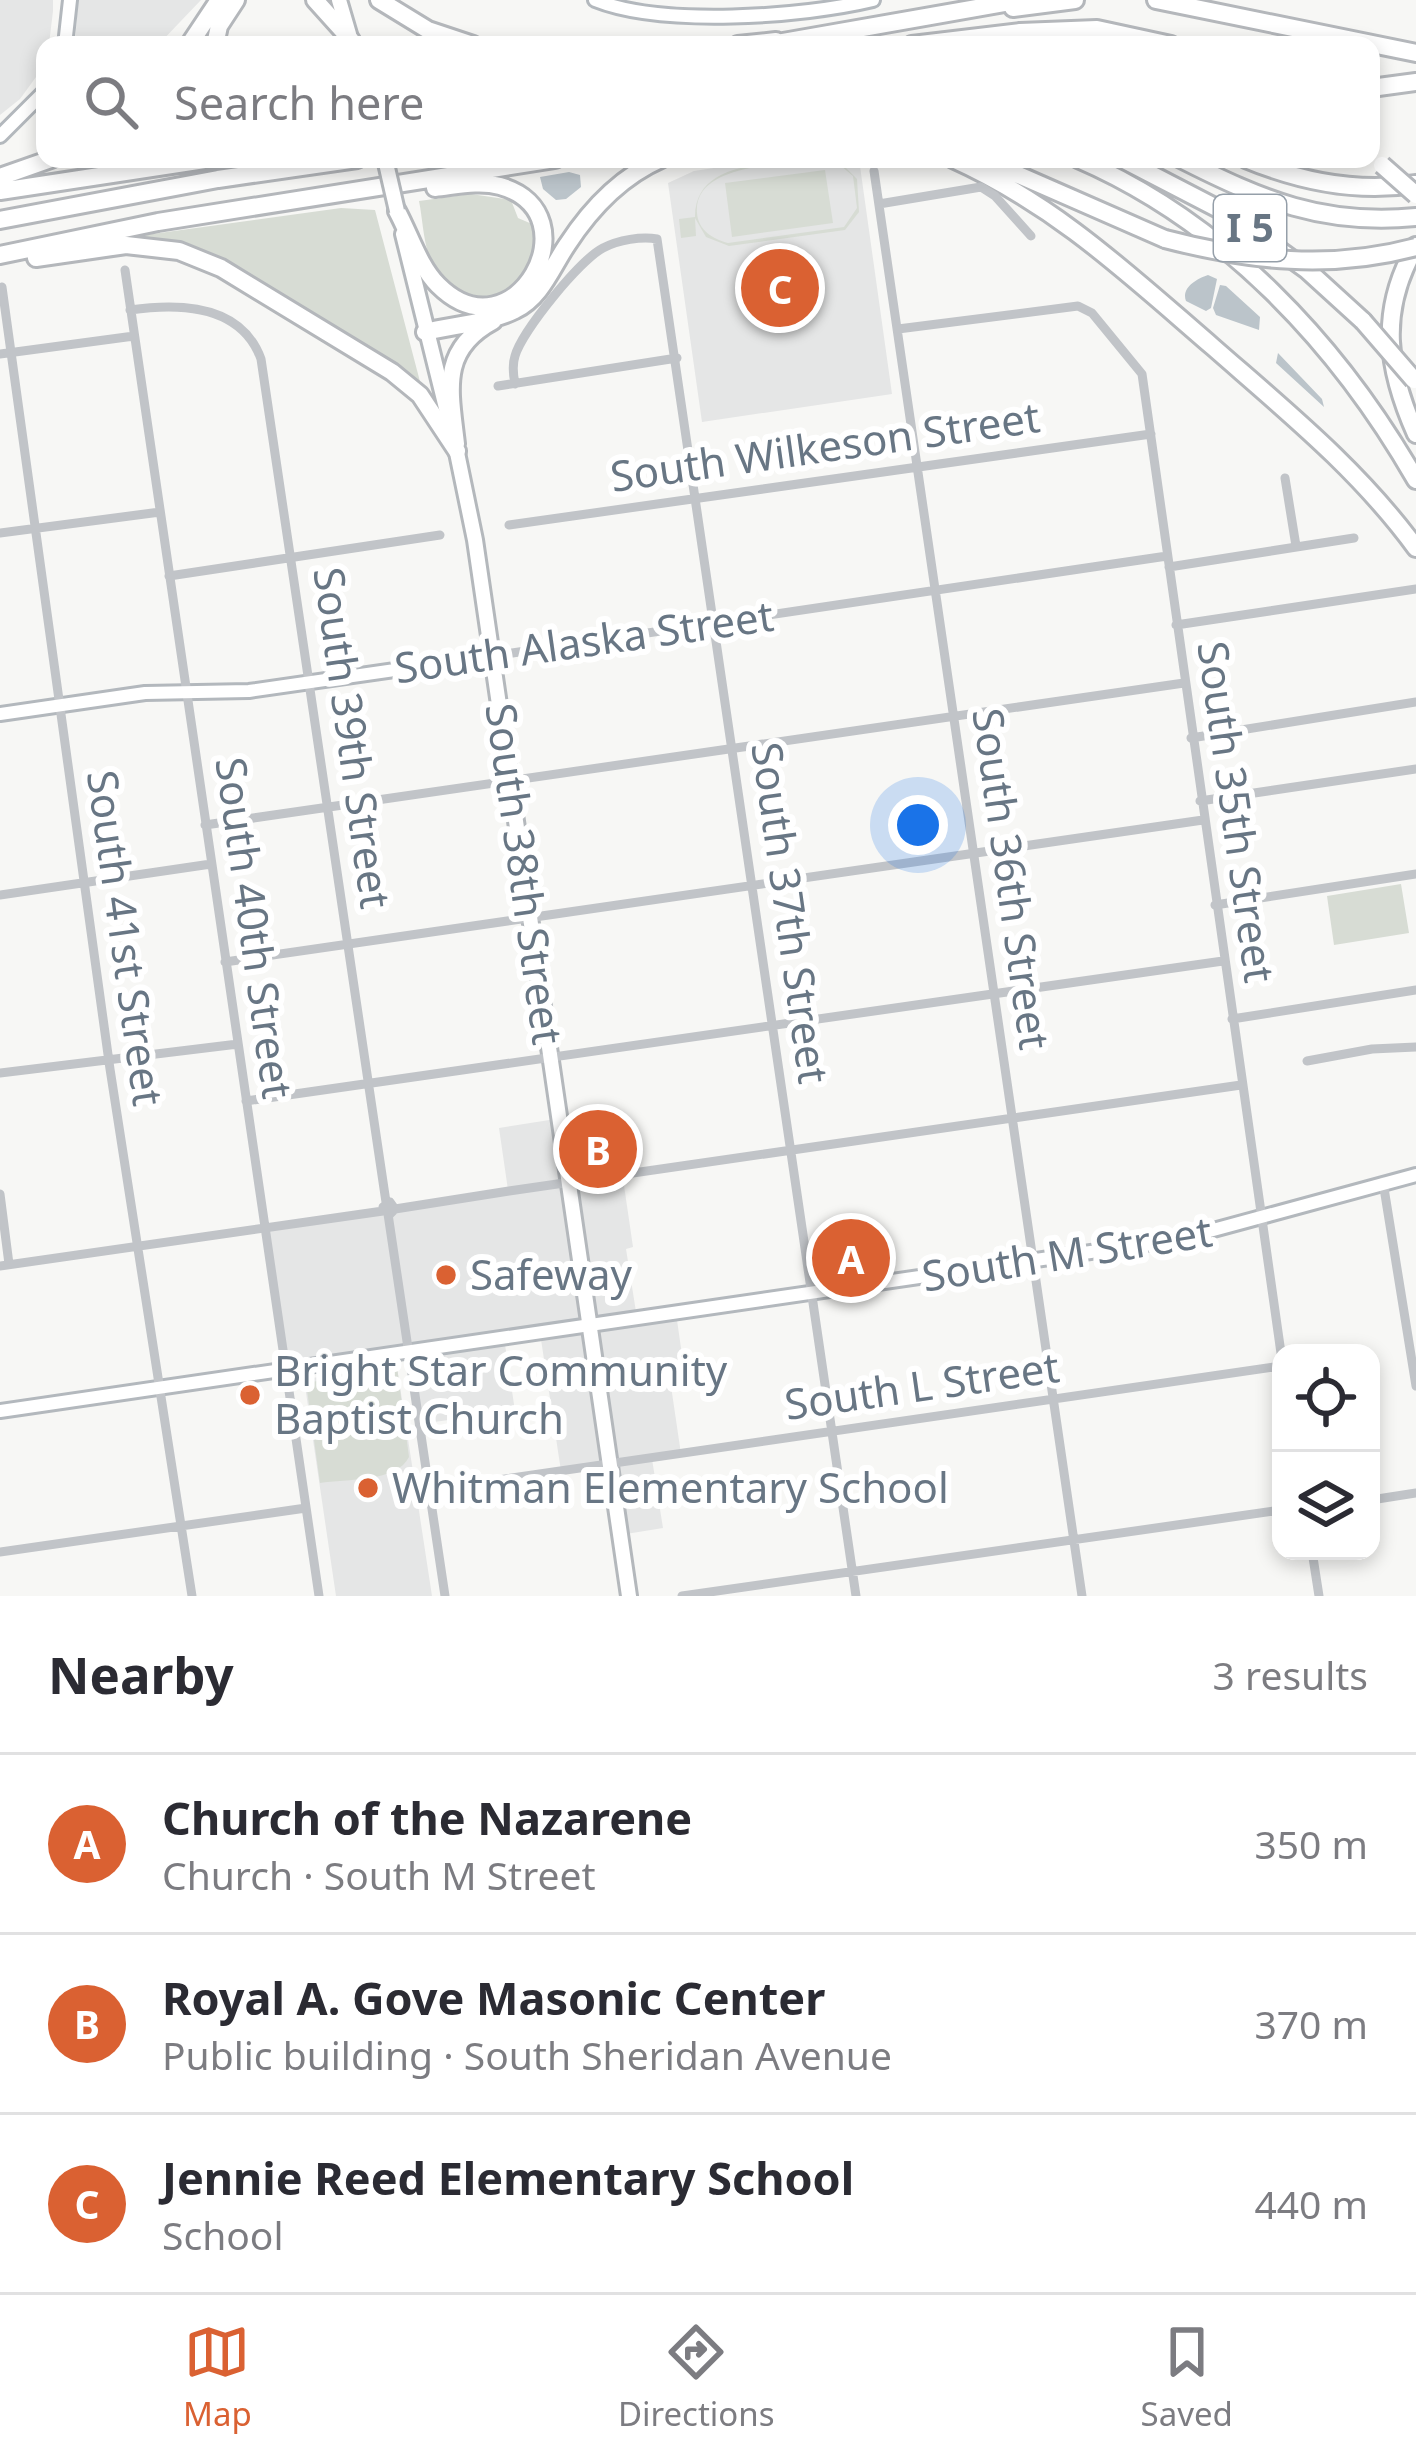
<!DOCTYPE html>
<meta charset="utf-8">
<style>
body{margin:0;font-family:"Noto Sans",sans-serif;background:#f7f7f7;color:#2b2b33}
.controls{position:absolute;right:36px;bottom:36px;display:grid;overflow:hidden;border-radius:24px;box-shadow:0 6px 18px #0003}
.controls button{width:108px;height:108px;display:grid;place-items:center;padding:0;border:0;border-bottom:3px solid #e1e1e2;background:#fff;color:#2b2b33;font:60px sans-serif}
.you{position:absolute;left:918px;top:825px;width:42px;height:42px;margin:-30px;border:9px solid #fff;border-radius:50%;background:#1a73e8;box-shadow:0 0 0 18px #1a73e833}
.badge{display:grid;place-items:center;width:78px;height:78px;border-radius:50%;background:#da6132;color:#fff;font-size:39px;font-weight:700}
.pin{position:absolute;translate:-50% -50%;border:6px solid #fff;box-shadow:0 3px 12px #0006}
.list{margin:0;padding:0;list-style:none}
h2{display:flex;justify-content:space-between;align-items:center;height:156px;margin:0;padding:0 48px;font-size:51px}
h2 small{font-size:39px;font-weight:400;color:#7c7c81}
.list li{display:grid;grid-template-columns:78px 1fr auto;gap:36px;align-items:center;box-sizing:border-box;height:180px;padding:0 48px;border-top:3px solid #e1e1e2}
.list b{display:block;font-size:45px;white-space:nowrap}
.list p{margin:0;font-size:39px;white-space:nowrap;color:#7c7c81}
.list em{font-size:39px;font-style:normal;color:#7c7c81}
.icon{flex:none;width:66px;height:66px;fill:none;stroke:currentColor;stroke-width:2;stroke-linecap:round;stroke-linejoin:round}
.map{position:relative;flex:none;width:1416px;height:1596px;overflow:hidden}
.search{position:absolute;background:#fff;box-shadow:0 6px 18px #0003;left:36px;right:36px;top:36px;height:132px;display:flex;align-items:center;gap:30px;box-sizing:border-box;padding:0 42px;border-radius:24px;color:#7c7c81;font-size:45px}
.sheet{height:696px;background:#fff}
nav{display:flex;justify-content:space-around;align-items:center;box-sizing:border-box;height:168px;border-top:3px solid #e1e1e2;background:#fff;font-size:33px;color:#7c7c81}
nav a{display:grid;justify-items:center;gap:6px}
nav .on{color:#da6132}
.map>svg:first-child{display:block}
</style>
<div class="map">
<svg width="1416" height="1596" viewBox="0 0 1416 1596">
<rect width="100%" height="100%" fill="#f7f7f5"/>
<path fill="#e5e6e6" d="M0 0H53V11L49 44 45 45V57L36 77 20 99 0 115Z
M78 0H201L158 45H75Z
M773 159H859L892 394 702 422 668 183 694 171Z
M613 1110 633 1247 626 1249 637 1318 676 1313 686 1383 671 1386 681 1454 652 1459 663 1528 620 1535 610 1465 561 1471 540 1333 504 1338 515 1411 419 1424 408 1352 285 1368 264 1226 508 1190 499 1128Z
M397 1367 432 1596H336L304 1379Z"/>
<path fill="#d7dcd4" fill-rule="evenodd" d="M810 159H837L857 179 859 212 845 230 729 246 706 237 695 218 696 236 681 238 679 219 695 217C695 160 769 165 810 159ZM824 160H834L853 176 857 208 844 227 728 243C713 239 698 230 697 213 693 161 791 165 824 160Z
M825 170 833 223 732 237 725 183Z
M471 194 511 200 518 218 532 224C548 284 476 327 439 275 423 254 424 226 419 201Z
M341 208 375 210 423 393C353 346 221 239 140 240L145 235Z
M1401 884 1409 933 1334 945 1327 896Z
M397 1367 409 1457C397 1482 346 1479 320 1483L306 1383Z"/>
<path fill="#bbc4ca" d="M569 172 580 175 581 187 566 199 556 200 543 189 540 177Z
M1208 275 1217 279 1211 308 1206 311 1186 301C1181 288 1196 279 1208 275Z
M1220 285 1226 286 1260 317 1259 330 1216 315 1213 308Z
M1278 353 1322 399 1324 407 1276 363Z"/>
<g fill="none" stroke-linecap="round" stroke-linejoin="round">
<defs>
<path id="secondary" d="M595 0C662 27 802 17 873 0
M65 45 70 0
M0 136 45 91
M0 714 145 693 249 691 492 656
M0 1411 1180 1239 1416 1175"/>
<path id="primary" d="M339 0 349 34
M403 234 448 416
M455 443 475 540 629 1596"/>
<path id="highway" d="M315 0 351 40
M379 0 428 30 473 45
M1156 0 1416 53
M1013 8 1075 0
M1068 38 1109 45
M189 45 219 0
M215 45 219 26 236 0
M738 45 776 41
M766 45 1022 0
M912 45 1020 32 1097 29 1171 45
M1371 88 1416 82
M953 159C1057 206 1127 273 1213 347 1286 411 1359 470 1416 548
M982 159 1165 239
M1078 159C1224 222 1338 344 1416 480
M1122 159 1232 216 1307 270 1363 321
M1181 159C1262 200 1323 226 1416 217
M1246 159C1301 182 1356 193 1415 184
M0 177 51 159
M0 191 211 159
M397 211C410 235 419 266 438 285 514 361 596 213 500 186 479 180 455 186 435 188
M0 220 218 179 357 159
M1416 246C1378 311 1387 369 1416 434
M0 255 158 222 555 159
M36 258 126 245 179 251 221 268 392 372 420 395 457 451
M425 332C453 325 489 323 515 310 541 298 552 267 567 245 591 208 620 177 661 159
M456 444C450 391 439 350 493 321"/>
</defs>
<use href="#secondary" stroke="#b3b8bd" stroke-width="18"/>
<use href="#primary" stroke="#b4b8bc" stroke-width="20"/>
<use href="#highway" stroke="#b4b7bb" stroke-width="22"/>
<path stroke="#c1c4c8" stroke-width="9" d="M874 171 1082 1596
M879 204 981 187 995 196 1031 236
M125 270 319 1596
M2 287 110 1069 192 1596
M130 310C178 303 241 304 261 359L386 1202
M898 329 1078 306 1092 313 1142 374 1281 1353
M0 354 134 336
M515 384C513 374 512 365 515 356 522 331 580 260 603 248 618 240 642 236 657 239L856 1596
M498 386 677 358
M1285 478 1296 546
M509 525 1151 434
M0 533 160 512
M1169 567 1354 538
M169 576 440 535
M1176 625 1416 589
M492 656 1167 556
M1191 738 1416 702
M1200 801 1416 769
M205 825 1184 683
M0 895 211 864
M1215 905 1416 874
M225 962 1203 820
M1232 1019 1416 990
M1307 1061 1372 1049 1416 1047
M0 1073 238 1044
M246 1101 1223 961
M1383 1182 1416 1386
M0 1194 9 1264
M395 1209 390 1202 383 1207 390 1214 395 1209 509 1191 1241 1085
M388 1214 445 1596
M0 1266 383 1211
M429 1490 1281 1366
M1371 1500 1416 1493
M1312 1551 1319 1596
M0 1552 306 1508
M682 1596 1281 1510"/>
<use href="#secondary" stroke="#fff" stroke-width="12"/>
<use href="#primary" stroke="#fff" stroke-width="14"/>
<use href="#highway" stroke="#fff" stroke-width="16"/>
<defs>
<path id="primary-bridge" d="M385 159 397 211"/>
<path id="highway-bridge" d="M1382 165 1416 195
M1165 239C1249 261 1331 270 1416 247
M1363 321 1414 380"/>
</defs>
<use href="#primary-bridge" stroke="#b4b8bc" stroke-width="20" stroke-linecap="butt"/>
<use href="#highway-bridge" stroke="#b4b7bb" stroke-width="22" stroke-linecap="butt"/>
<use href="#primary-bridge" stroke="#fff" stroke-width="14"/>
<use href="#highway-bridge" stroke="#fff" stroke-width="16"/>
</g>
<g fill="#da6132" stroke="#fff" stroke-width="4.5">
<circle cx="446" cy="1275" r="12"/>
<circle cx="250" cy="1395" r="12"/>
<circle cx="368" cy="1488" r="12"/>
</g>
<g text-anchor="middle" stroke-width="12" stroke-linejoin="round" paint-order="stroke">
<rect fill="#fff" stroke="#959fa9" stroke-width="3" x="1214" y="195" width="72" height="66" rx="9"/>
<g font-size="39" font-weight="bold" fill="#687684">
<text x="1250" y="242">I 5</text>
</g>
<g font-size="42" fill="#687684" stroke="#fff">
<text transform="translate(825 447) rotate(-8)" y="15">South Wilkeson Street</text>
<text transform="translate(584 642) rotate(-8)" y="15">South Alaska Street</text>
<text transform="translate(352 738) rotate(82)" y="15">South 39th Street</text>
<text transform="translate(1236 812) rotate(82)" y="15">South 35th Street</text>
<text transform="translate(524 874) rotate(82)" y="15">South 38th Street</text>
<text transform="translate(1011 879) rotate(82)" y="15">South 36th Street</text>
<text transform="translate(790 913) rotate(82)" y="15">South 37th Street</text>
<text transform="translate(254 928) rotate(82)" y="15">South 40th Street</text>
<text transform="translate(125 938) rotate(82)" y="15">South 41st Street</text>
<text transform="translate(1067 1254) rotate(-9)" y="15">South M Street</text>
<text transform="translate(922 1386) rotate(-8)" y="15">South L Street</text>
</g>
<g font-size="42" fill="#687684" stroke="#fff" text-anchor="start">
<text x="470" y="1290">Safeway</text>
<text x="274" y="1386">Bright Star Community<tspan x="274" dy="48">Baptist Church</tspan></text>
<text x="392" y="1503">Whitman Elementary School</text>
</g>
</g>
</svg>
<div class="controls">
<button><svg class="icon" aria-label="locate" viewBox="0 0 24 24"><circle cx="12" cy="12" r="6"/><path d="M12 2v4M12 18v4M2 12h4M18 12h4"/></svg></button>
<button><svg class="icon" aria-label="layers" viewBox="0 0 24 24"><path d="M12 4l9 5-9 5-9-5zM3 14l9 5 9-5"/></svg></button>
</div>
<div class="you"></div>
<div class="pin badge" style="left:851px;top:1258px">A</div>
<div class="pin badge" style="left:598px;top:1149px">B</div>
<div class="pin badge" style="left:780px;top:288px">C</div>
<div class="search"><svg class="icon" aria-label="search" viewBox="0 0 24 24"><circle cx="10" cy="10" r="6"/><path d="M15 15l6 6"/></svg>Search here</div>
</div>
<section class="sheet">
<h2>Nearby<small>3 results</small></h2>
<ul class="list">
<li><span class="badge">A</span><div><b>Church of the Nazarene</b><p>Church · South M Street</p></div><em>350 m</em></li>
<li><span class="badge">B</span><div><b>Royal A. Gove Masonic Center</b><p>Public building · South Sheridan Avenue</p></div><em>370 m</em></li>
<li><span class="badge">C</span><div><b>Jennie Reed Elementary School</b><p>School</p></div><em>440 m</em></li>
</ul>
</section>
<nav>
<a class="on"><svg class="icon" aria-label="map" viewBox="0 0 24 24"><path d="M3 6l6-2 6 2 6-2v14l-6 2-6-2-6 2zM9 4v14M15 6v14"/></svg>Map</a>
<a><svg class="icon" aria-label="directions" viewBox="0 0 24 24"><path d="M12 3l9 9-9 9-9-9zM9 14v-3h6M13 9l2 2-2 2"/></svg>Directions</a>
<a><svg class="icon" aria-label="saved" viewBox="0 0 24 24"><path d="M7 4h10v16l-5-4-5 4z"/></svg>Saved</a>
</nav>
